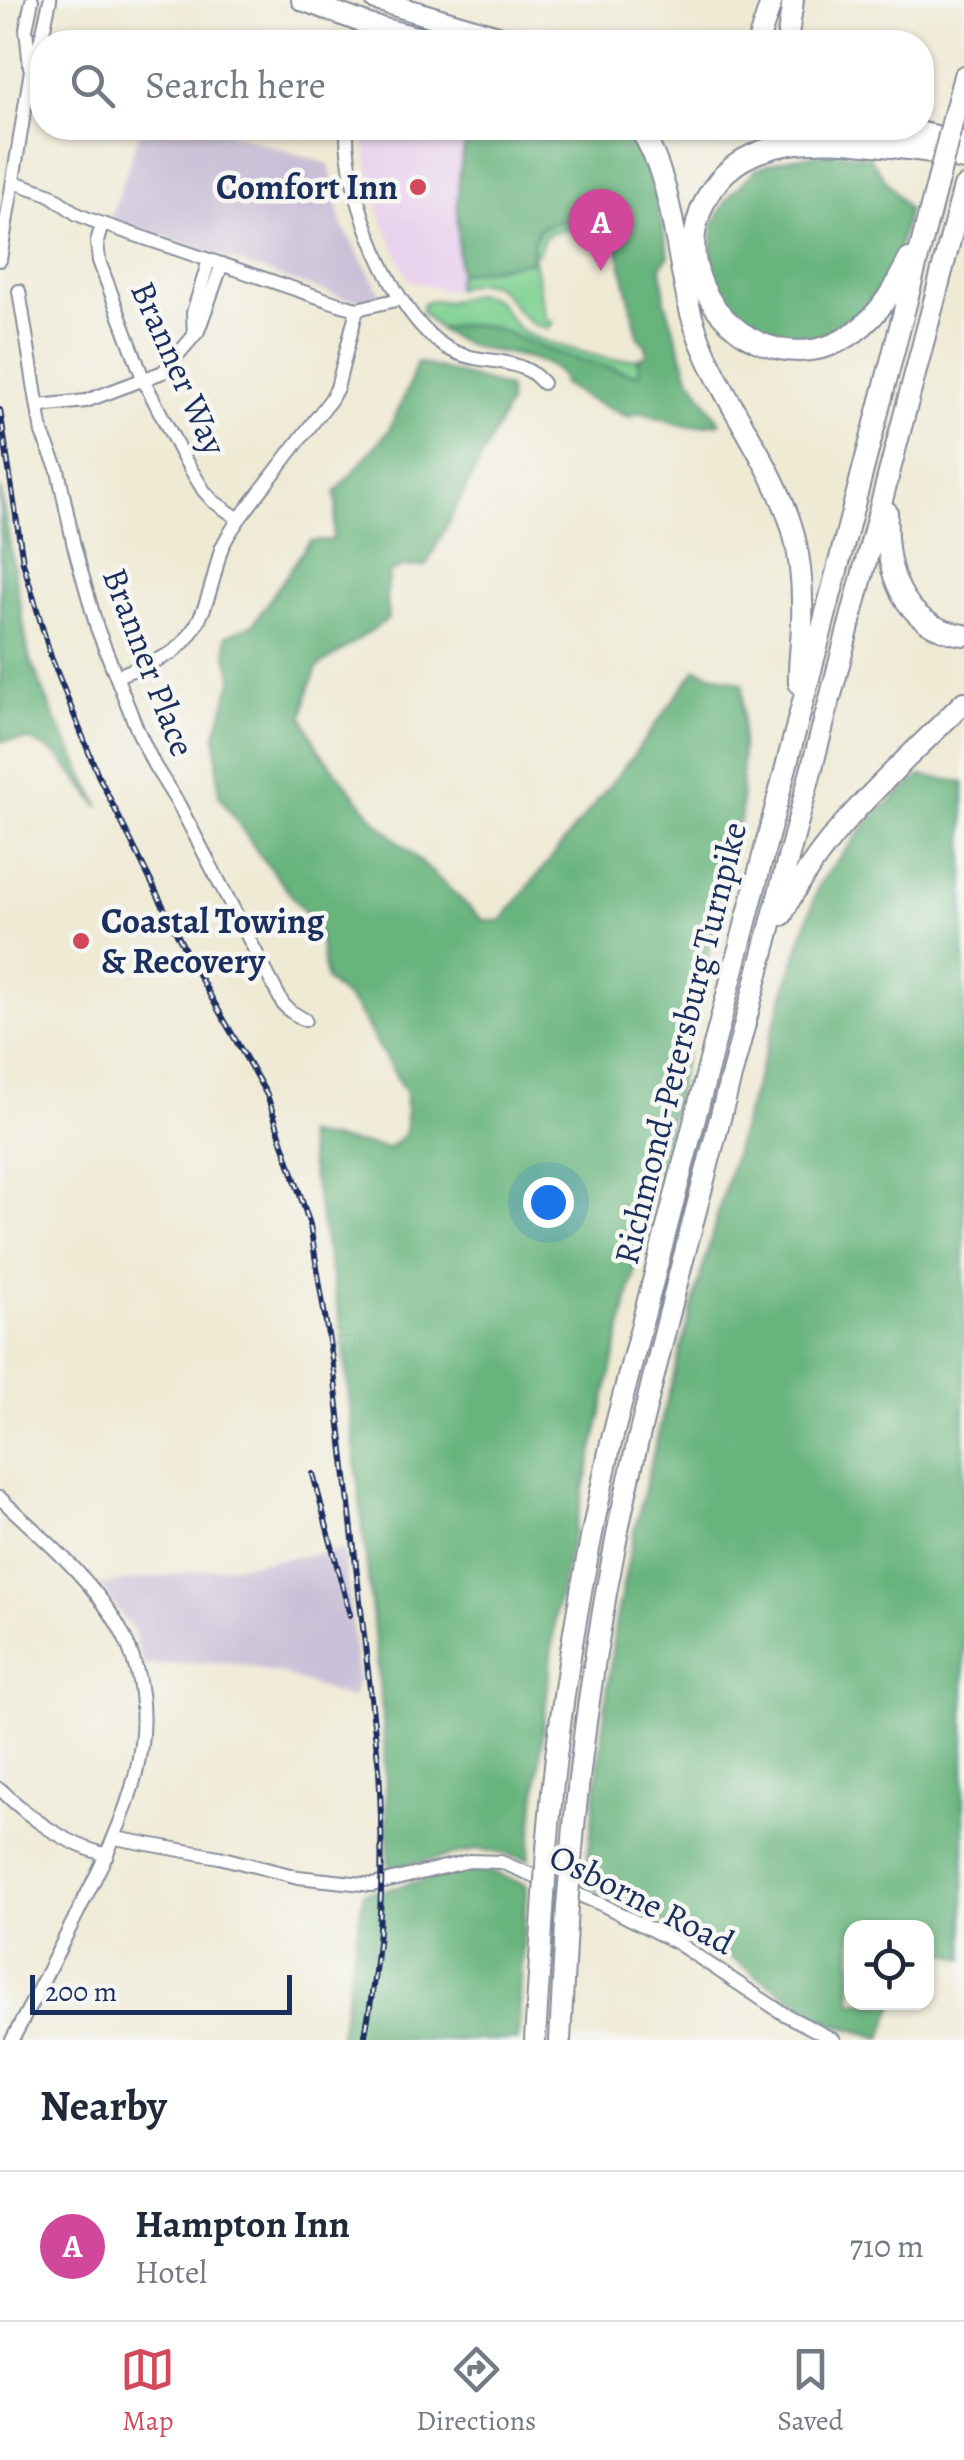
<!DOCTYPE html>
<style>
body{margin:0;font-family:Alegreya,serif;background:#f6f6f7;color:#1f2937}
.controls{position:absolute;right:30px;bottom:30px;display:grid;overflow:hidden;border-radius:20px;box-shadow:0 2px 8px #0004}
.controls button{width:90px;height:90px;display:grid;place-items:center;padding:0;border:0;border-bottom:2px solid #e0e1e3;background:#fff;color:#1f2937;font:50px sans-serif}
.scale{position:absolute;left:30px;bottom:25px;width:262px;box-sizing:border-box;padding-left:10px;border:5px solid #1b2f5e;border-top:0;font-size:28px;line-height:35px;white-space:nowrap;color:#1b2f5e;-webkit-text-stroke:8px #f6f6f2;paint-order:stroke}
.you{position:absolute;left:548px;top:1202px;width:35px;height:35px;margin:-25px;border:8px solid #fff;border-radius:50%;background:#1a73e8;box-shadow:0 0 0 15px #1a73e833}
.badge{display:grid;place-items:center;width:65px;height:65px;border-radius:50%;background:#d1495b;color:#fff;font-size:32px;font-weight:700}
.pin{position:absolute;translate:-50% -82px;filter:drop-shadow(0 2px 5px #0008)}
.pin::after{content:'';position:absolute;top:52px;width:35px;height:30px;background:inherit;clip-path:polygon(0 0,100% 0,50% 100%)}
.list{margin:0;padding:0;list-style:none}
h2{display:flex;justify-content:space-between;align-items:center;height:130px;margin:0;padding:0 40px;font-size:42px}
h2 small{font-size:32px;font-weight:400;color:#747a83}
.list li{display:grid;grid-template-columns:65px 1fr auto;gap:30px;align-items:center;box-sizing:border-box;height:150px;padding:0 40px;border-top:2px solid #e0e1e3}
.list b{display:block;font-size:38px;white-space:nowrap}
.list p{margin:0;font-size:32px;white-space:nowrap;color:#747a83}
.list em{font-size:32px;font-style:normal;color:#747a83}
.icon{flex:none;width:55px;height:55px;fill:none;stroke:currentColor;stroke-width:2;stroke-linecap:round;stroke-linejoin:round}
.map{position:relative;flex:none;width:964px;height:2040px;overflow:hidden}
.search{position:absolute;background:#fff;box-shadow:0 2px 8px #0004;left:30px;right:30px;top:30px;height:110px;display:flex;align-items:center;gap:25px;box-sizing:border-box;padding:0 35px;border-radius:40px;color:#747a83;font-size:38px}
.sheet{height:280px;background:#fff}
nav{display:flex;justify-content:space-around;align-items:center;box-sizing:border-box;height:140px;border-top:2px solid #e0e1e3;background:#fff;font-size:28px;color:#747a83}
nav a{display:grid;justify-items:center;gap:5px}
nav .on{color:#d1495b}
.map>svg:first-child{display:block}
</style>
<div class="map">
<svg width="964" height="2040" viewBox="0 0 964 2040">
<rect width="100%" height="100%" fill="#f6f6f2"/>
<filter id="ink" filterUnits="userSpaceOnUse"><feTurbulence type="fractalNoise" baseFrequency=".01" numOctaves="2"/><feDisplacementMap in="SourceGraphic" scale="20" xChannelSelector="R" yChannelSelector="G"/><feConvolveMatrix kernelMatrix="1 2 1 2 8 2 1 2 1" color-interpolation-filters="sRGB"/></filter>
<filter id="wash" filterUnits="userSpaceOnUse"><feTurbulence type="fractalNoise" baseFrequency=".0048" numOctaves="4" result="noise"/><feDisplacementMap in="SourceGraphic" scale="40" xChannelSelector="R" yChannelSelector="G"/><feGaussianBlur stdDeviation="2.25" result="paint"/><feColorMatrix in="noise" values="0 0 0 0 0 0 0 0 0 0 0 0 0 0 0 0 0 1.4 0 .05"/><feComposite in="paint" operator="in"/></filter>
<g filter="url(#wash)">
<rect width="100%" height="100%" fill="#efead4"/>
<path fill="#e9d2ed" d="M366 128H470L461 172 456 218 459 274 456 279V289L443 290 409 280 382 219 371 183 366 147Z"/>
<path fill="#c9bfd7" d="M141 128H214L329 164 342 225 382 296 369 300 344 298 110 219Z
M343 1550 358 1680 352 1699 281 1674 229 1662 143 1665 134 1632 100 1585Z"/>
<path fill="#81d293" stroke="#4e8078" stroke-width="2.5" d="M590 219 604 223 552 232 544 238 538 253 533 255 546 320 553 322 549 328C506 327 513 261 456 289V279L459 274 532 261C531 218 557 222 590 219Z
M476 294C506 297 500 312 518 328 535 342 581 351 603 358L616 360 638 358 640 374C615 372 573 359 549 350 504 333 490 316 439 329L422 312 423 303 433 300 447 302Z"/>
<path fill="#68b47d" stroke="#42726e" stroke-width="2.5" d="M470 128H620C653 161 658 211 669 256L661 266 665 301 688 373 720 423 689 427 639 412 629 417 589 400 563 384C560 355 497 354 474 347 461 343 450 337 439 329 492 316 504 334 551 351 578 361 607 366 634 374L640 373 638 358 647 355 646 345 639 339 614 233C609 227 610 226 602 223 589 217 549 219 539 230 532 238 532 250 532 261L459 274C457 229 454 170 470 128Z
M831 152 869 157 908 210 893 270 869 301 848 322 817 336 782 334 743 318 718 290 710 263 714 223 727 199 756 169 783 160Z
M417 362 508 388V406L426 566 402 567 389 573 386 600 388 619 318 667 310 685 303 717 319 750 374 819 483 920 501 921 633 756 696 669 743 684 741 815 556 1609 529 1859 480 1849 389 1869 383 1717 342 1331 305 1135 389 1148 406 1133V1093L355 1006 326 980 318 929 259 854 219 795 216 734 233 678 227 655 226 636 253 624 310 541 332 540 337 506 335 493 389 430 409 386Z
M0 488 29 657 54 716 100 807 58 755 29 740 0 741Z
M920 776 964 782V1959L927 1946 926 1928H852V2002L895 2003 882 2038 830 2023 722 1952 585 1884 615 1625 634 1532 665 1407 741 1129 819 884 873 816Z
M462 1870H487L526 1885 518 2040H339L364 1892 386 1890Z"/>
</g>
<g filter="url(#ink)">
<g fill="none" stroke-linecap="round" stroke-linejoin="round">
<defs>
<path id="minor" d="M30 67 26 29 32 0
M347 128C344 190 393 321 451 350 476 363 503 358 525 369 533 372 538 378 543 383
M14 182 49 194 77 214 91 220 339 304 357 309 400 299
M102 224 97 242 99 261 144 381 182 455 204 491 213 501 239 519
M0 260 31 70 43 32 50 0
M19 291 42 433 58 470 74 546 97 628 137 729 154 765 179 805 283 1004 290 1011 305 1020
M194 335 193 313 209 260
M39 406 86 401 163 372 198 331 222 264
M117 676C133 669 160 661 174 651 204 628 211 587 220 553 223 541 232 530 239 519L331 399 337 388 357 309
M0 1498C42 1538 90 1576 119 1627 173 1724 124 1822 79 1910 57 1954 35 1997 12 2040
M0 1789C31 1819 65 1844 107 1855
M115 1838 219 1857 298 1877 372 1885 469 1861 501 1862 603 1905 679 1944 784 2014 834 2040"/>
<path id="highway" d="M302 0 372 26 436 42
M376 0 518 42
M758 42 772 0
M787 42 793 0
M954 115 964 76
M639 128C674 179 675 257 692 317 714 393 771 455 793 531 801 560 803 592 802 622 802 642 798 663 799 683
M899 128 964 142
M928 152 964 160
M909 259C895 287 881 313 855 332 769 394 656 291 707 197 721 172 744 155 772 148 821 134 875 146 924 151
M887 512C884 567 900 627 964 635
M782 915C822 831 899 768 964 702
M546 1865C555 1725 580 1585 610 1447L938 180
M570 1873C579 1756 596 1639 619 1525 636 1442 658 1361 678 1279L964 187
M535 2040 544 1895
M560 2040 567 1906"/>
</defs>
<use href="#minor" stroke="#858c99" stroke-width="16"/>
<use href="#highway" stroke="#858c99" stroke-width="24"/>
<use href="#minor" stroke="#fff" stroke-width="12"/>
<use href="#highway" stroke="#fff" stroke-width="20"/>
<defs>
<path id="rail" d="M0 410 23 562 51 657 98 775 191 962 267 1095 310 1225 334 1372 379 1768C384 1864 383 1946 364 2040
M313 1474 350 1615"/>
</defs>
<use href="#rail" stroke="#1b2f5e" stroke-width="6"/>
<use href="#rail" stroke="#f6f6f2" stroke-width="2.5" stroke-dasharray="8" stroke-linecap="butt"/>
<defs>
<path id="highway-bridge" d="M938 180 954 115
M544 1895 546 1865
M567 1906 570 1873"/>
</defs>
<use href="#highway-bridge" stroke="#858c99" stroke-width="24" stroke-linecap="butt"/>
<use href="#highway-bridge" stroke="#fff" stroke-width="20"/>
</g>
</g>
<g fill="#d1495b" stroke="#f6f6f2" stroke-width="4">
<circle cx="418" cy="187" r="10"/>
<circle cx="81" cy="941" r="10"/>
</g>
<g text-anchor="middle" stroke-width="9" stroke-linejoin="round" paint-order="stroke">
<g font-size="35" font-weight="bold" fill="#1b2f5e" stroke="#f6f6f2" text-anchor="end">
<text x="398" y="199">Comfort Inn</text>
<text x="101" y="933" text-anchor="start">Coastal Towing<tspan x="101" dy="40">&amp; Recovery</tspan></text>
</g>
<g font-size="35" fill="#1b2f5e" stroke="#f6f6f2">
<text transform="translate(179 368) rotate(66)" y="12">Branner Way</text>
<text transform="translate(149 662) rotate(69)" y="12">Branner Place</text>
<text transform="translate(680 1043) rotate(-76)" y="12">Richmond-Petersburg Turnpike</text>
<text transform="translate(642 1899) rotate(27)" y="12">Osborne Road</text>
</g>
</g>
</svg>
<div class="controls">
<button><svg class="icon" aria-label="locate" viewBox="0 0 24 24"><circle cx="12" cy="12" r="6"/><path d="M12 2v4M12 18v4M2 12h4M18 12h4"/></svg></button>
</div>
<div class="scale">200 m</div>
<div class="you"></div>
<div class="pin badge" style="left:601px;top:271px;background:#d1479c">A</div>
<div class="search"><svg class="icon" aria-label="search" viewBox="0 0 24 24"><circle cx="10" cy="10" r="6"/><path d="M15 15l6 6"/></svg>Search here</div>
</div>
<section class="sheet">
<h2>Nearby<small></small></h2>
<ul class="list">
<li><span class="badge" style="background:#d1479c">A</span><div><b>Hampton Inn</b><p>Hotel</p></div><em>710 m</em></li>
</ul>
</section>
<nav>
<a class="on"><svg class="icon" aria-label="map" viewBox="0 0 24 24"><path d="M3 6l6-2 6 2 6-2v14l-6 2-6-2-6 2zM9 4v14M15 6v14"/></svg>Map</a>
<a><svg class="icon" aria-label="directions" viewBox="0 0 24 24"><path d="M12 3l9 9-9 9-9-9zM9 14v-3h6M13 9l2 2-2 2"/></svg>Directions</a>
<a><svg class="icon" aria-label="saved" viewBox="0 0 24 24"><path d="M7 4h10v16l-5-4-5 4z"/></svg>Saved</a>
</nav>
